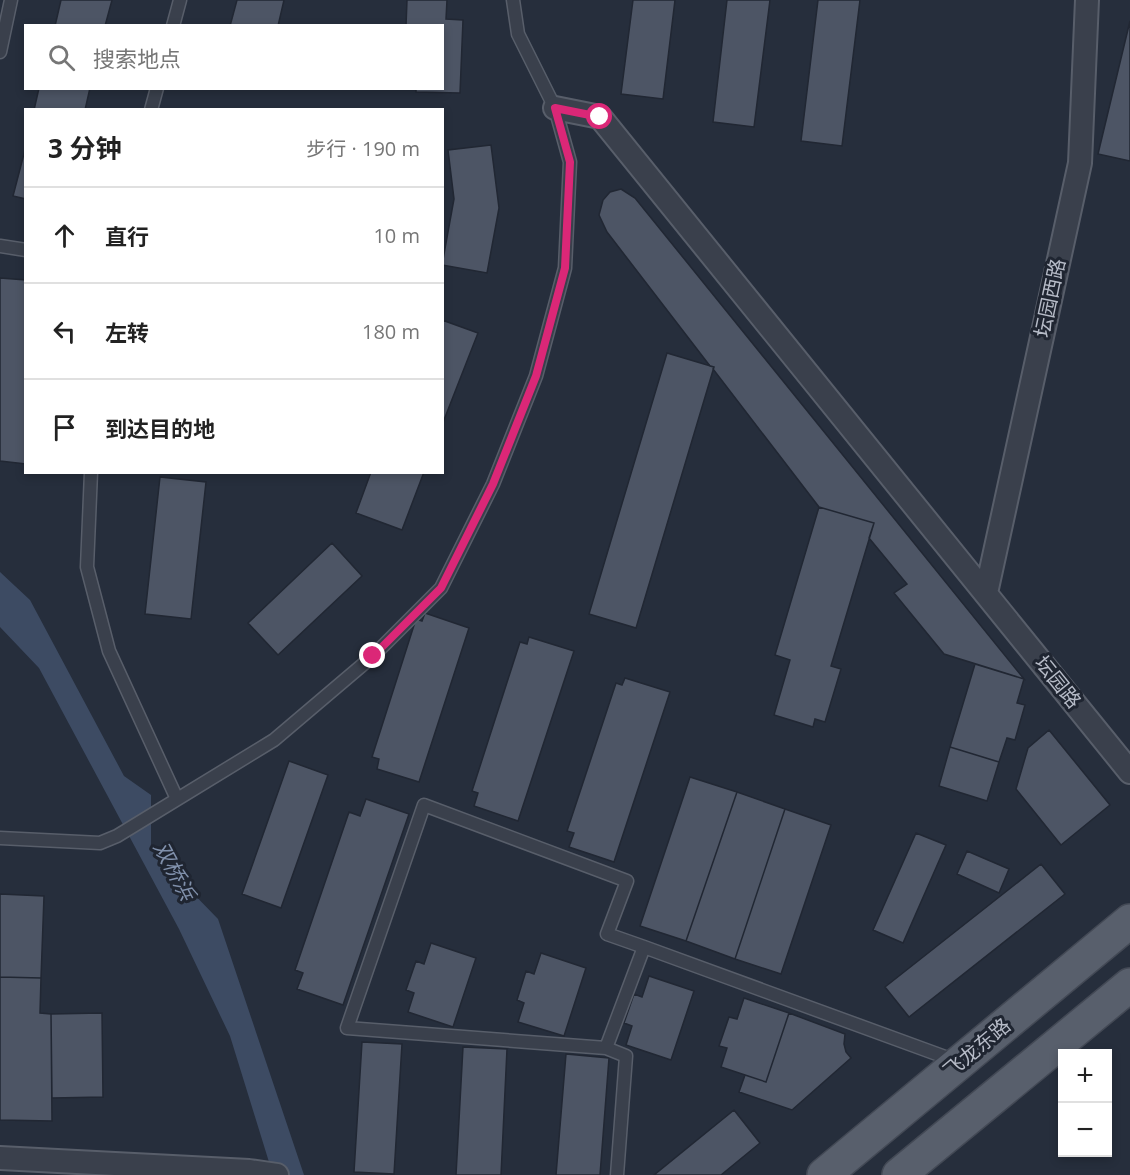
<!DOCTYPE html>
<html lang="zh">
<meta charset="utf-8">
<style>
body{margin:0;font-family:"Open Sans","Noto Sans SC",sans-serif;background:#f2f2f2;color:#222}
.controls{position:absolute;right:18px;bottom:18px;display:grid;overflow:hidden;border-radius:0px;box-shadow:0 3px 9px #0003}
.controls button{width:54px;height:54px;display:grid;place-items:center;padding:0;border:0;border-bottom:2px solid #e0e0e0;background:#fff;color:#222;font:30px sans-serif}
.stop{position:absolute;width:18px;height:18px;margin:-14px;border:4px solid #db2777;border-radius:50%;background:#fff}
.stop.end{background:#db2777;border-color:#fff;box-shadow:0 2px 6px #0008}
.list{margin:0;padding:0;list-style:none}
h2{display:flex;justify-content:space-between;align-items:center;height:78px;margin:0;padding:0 24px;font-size:26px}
h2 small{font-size:20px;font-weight:400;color:#767676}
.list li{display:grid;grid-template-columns:39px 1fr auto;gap:18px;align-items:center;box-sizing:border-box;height:96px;padding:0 24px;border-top:2px solid #e0e0e0}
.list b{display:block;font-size:22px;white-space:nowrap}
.list em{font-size:20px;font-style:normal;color:#767676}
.icon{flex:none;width:33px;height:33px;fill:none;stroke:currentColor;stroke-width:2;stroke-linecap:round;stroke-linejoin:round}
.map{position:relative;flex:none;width:1130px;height:1175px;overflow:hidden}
.search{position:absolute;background:#fff;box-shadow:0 3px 9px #0003;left:24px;top:24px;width:420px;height:66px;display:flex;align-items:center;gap:15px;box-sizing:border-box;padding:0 21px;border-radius:0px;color:#767676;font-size:22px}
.panel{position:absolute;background:#fff;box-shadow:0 3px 9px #0003;left:24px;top:108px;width:420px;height:366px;border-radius:0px}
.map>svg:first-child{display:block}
</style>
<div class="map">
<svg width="1130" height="1175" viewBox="0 0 1130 1175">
<rect width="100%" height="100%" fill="#262e3c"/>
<path fill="#3d4b63" d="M0 572 30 600 124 776 151 795V850L218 919 304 1175H273L230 1036 179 929 39 668 0 627Z"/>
<path fill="#4d5565" stroke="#212733" stroke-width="1.5" d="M61 0H112L105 26H55Z
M237 0H284L278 26H230Z
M407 0H447L446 19 463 20 460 93 416 92V88H442V26H406Z
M633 0H675L663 99 621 94Z
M727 0H770L754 127 713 122Z
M818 0H860L842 146 801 141Z
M1130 21V161L1098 154Z
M39 88H90L85 110H34Z
M491 145 499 208 487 273 442 265 454 199 448 150Z
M26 146V199L13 196Z
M621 189 635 198 1024 679 944 654 894 593 907 584 869 538 874 523 819 507 713 369 714 367 710 366 607 232 599 215 603 200 610 192Z
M0 278 26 280V464L0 461Z
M442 320 478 333 442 425Z
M667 353 714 367 636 628 589 614Z
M371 472H424L402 530 356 513Z
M160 477 206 482 191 619 145 614Z
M819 507 874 523 831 666 841 669 825 722 815 719 813 727 774 715 790 660 775 655Z
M332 543 362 576 278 655 248 623Z
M425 613 469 628 419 782 377 769 379 759 372 757 416 619 422 621Z
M529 637 574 651 518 821 474 806 478 793 472 791 520 642 527 644Z
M975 664 1024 679 1017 703 1025 705 1015 740 1007 738 999 762 950 747Z
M625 678 670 692 614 862 569 847 574 833 567 831 616 683 622 685Z
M1049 730 1110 805 1061 845 1016 789 1028 748Z
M950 747 999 762 987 801 939 786Z
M289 761 328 775 281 908 242 894Z
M690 777 737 792 686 941 640 926Z
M737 792 785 809 735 959 686 941Z
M366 799 409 814 343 1005 297 989 303 973 295 970 349 812 360 816Z
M785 809 831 825 781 974 735 959Z
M916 833 946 845 903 943 873 930Z
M967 851 1009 869 999 893 957 874Z
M1041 864 1065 894 909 1017 885 987Z
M0 894 44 896 41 978 0 977Z
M431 943 476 958 453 1027 408 1012 414 993 406 990 416 961 424 964Z
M541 953 586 968 564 1036 518 1022 524 1003 517 1000 526 971 534 974Z
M649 976 694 991 671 1060 626 1045 632 1026 624 1023 634 994 642 997Z
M0 977 41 978 40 1013 51 1014 52 1121 0 1120Z
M744 998 789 1013 766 1082 721 1067 727 1048 719 1046 729 1017 737 1019Z
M102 1013 103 1097 52 1098 51 1014Z
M789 1013 845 1034 844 1044 846 1052 851 1058 792 1110 739 1092 745 1075 766 1082Z
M362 1042 402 1044 394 1174 354 1172Z
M463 1047 507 1049 501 1175H456Z
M566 1054 609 1058 600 1175H556Z
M734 1110 760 1143 721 1175H654Z"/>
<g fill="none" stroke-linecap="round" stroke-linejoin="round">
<defs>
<path id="service" d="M173 26 180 0
M0 52 11 0
M151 110 157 88
M0 246 26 250
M91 472 87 567 109 651 177 799
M0 838 100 843 117 836 274 740 373 656 441 588 493 484 536 376 565 268 570 162 555 108 518 34 513 0
M644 947 606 1048 347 1028 424 805 627 881 607 934 644 947 956 1061
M606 1048 626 1056 617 1175"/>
<path id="minor" d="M555 108 600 117 1130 772
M986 593 1080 163 1087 0
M0 1158 249 1171 277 1175"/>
<path id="primary" d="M824 1175 1130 921
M899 1175 1130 985"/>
</defs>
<use href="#service" stroke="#585e6a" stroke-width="15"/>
<use href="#minor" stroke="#585e6a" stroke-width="26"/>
<use href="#primary" stroke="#434955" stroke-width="36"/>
<use href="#service" stroke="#3a404c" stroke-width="12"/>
<use href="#minor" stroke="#3a404c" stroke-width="22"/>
<use href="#primary" stroke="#585f6c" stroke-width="33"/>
</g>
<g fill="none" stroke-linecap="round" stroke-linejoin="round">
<path stroke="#db2777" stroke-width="8" d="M373 656 441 588 493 484 536 376 565 268 570 162 555 108 600 117"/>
</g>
<g text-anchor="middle" stroke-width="6" stroke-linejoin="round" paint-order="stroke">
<g font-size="20" fill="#b6bbc7" stroke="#1f2531">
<text transform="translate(1050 298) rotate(-78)" y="7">坛园西路</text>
<text transform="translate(1058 682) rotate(51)" y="7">坛园路</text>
<text transform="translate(977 1048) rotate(-40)" y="7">飞龙东路</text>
</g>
<g font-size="21" font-style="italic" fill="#8090ab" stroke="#1f2531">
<text transform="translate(174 871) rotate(62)" y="7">双桥浜</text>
</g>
</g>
</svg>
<div class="controls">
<button>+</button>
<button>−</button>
</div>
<div class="stop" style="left:600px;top:117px"></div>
<div class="stop end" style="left:373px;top:656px"></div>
<div class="search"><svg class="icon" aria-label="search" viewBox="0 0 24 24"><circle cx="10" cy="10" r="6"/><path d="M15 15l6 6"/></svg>搜索地点</div>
<section class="panel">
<h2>3 分钟<small>步行 · 190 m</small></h2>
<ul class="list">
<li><svg class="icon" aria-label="ahead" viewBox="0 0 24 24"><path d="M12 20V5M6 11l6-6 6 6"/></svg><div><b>直行</b></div><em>10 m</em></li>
<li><svg class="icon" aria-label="left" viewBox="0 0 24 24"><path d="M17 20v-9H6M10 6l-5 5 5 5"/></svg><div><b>左转</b></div><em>180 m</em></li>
<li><svg class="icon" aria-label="arrive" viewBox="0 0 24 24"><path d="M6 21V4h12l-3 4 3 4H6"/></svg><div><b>到达目的地</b></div></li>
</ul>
</section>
</div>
